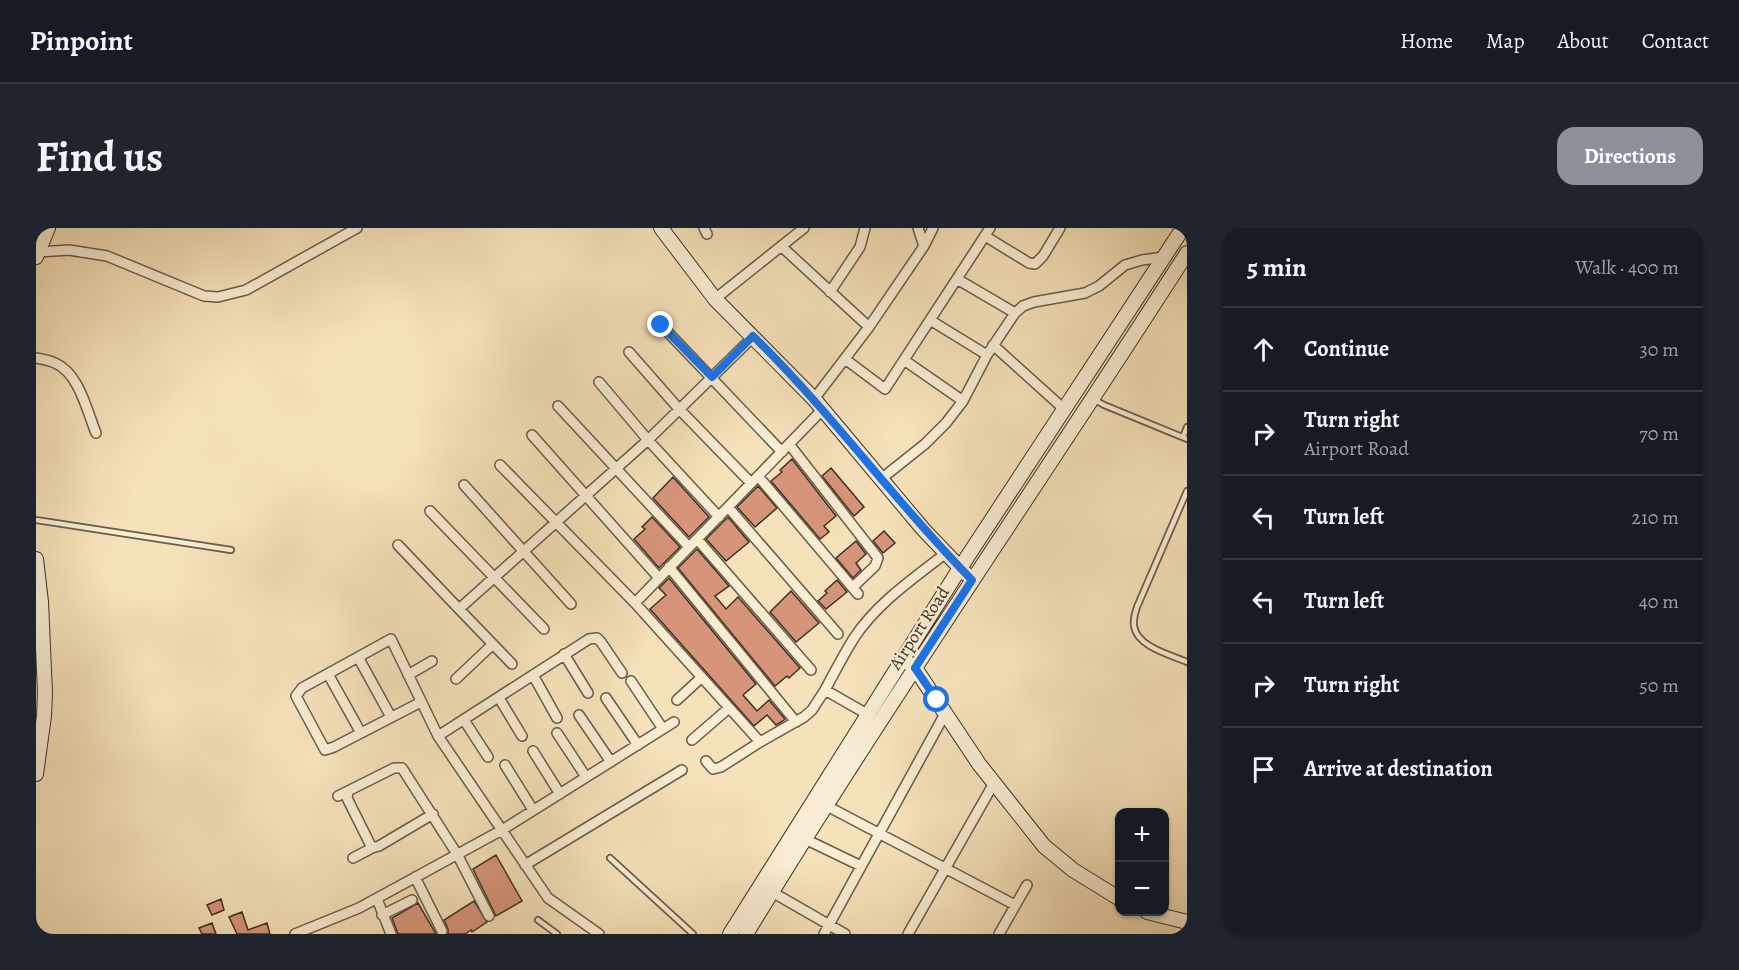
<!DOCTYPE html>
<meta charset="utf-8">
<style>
body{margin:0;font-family:Alegreya,serif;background:#20242c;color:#f1f3f6}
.controls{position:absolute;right:18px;bottom:18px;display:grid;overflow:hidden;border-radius:12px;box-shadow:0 2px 4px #0004}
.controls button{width:54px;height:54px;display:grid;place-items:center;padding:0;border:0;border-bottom:2px solid #363941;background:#171b24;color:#f1f3f6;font:30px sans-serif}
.stop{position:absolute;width:18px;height:18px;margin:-14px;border:4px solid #1a73e8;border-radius:50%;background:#fff}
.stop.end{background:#1a73e8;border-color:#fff;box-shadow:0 2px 6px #0008}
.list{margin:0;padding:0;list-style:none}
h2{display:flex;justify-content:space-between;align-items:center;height:78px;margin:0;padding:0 24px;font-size:26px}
h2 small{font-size:20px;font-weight:400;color:#9ea1a6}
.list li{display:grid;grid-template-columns:39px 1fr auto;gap:18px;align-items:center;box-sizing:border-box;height:84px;padding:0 24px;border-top:2px solid #363941}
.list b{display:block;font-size:22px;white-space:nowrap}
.list p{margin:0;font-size:20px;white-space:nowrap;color:#9ea1a6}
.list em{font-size:20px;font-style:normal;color:#9ea1a6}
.icon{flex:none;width:33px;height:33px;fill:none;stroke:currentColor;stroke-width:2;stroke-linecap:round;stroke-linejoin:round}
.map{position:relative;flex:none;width:1151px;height:706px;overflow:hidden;border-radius:18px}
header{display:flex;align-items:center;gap:36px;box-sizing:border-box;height:84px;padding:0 30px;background:#171b24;border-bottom:2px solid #363941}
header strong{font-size:28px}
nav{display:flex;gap:33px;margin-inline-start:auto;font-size:21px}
.intro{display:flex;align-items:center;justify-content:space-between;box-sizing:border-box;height:144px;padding:0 36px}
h1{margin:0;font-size:42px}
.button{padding:15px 27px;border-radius:18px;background:#8c9099;color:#fff;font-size:21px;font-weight:700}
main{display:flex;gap:36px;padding:0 36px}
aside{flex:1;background:#171b24;border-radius:18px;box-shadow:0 2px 4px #0004}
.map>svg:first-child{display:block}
</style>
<header>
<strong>Pinpoint</strong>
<nav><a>Home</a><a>Map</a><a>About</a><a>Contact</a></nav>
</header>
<div class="intro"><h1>Find us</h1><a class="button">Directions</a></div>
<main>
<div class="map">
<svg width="1151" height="706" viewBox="0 0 1151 706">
<rect width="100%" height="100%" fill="#f5e1ba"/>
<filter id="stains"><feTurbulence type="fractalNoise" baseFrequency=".00333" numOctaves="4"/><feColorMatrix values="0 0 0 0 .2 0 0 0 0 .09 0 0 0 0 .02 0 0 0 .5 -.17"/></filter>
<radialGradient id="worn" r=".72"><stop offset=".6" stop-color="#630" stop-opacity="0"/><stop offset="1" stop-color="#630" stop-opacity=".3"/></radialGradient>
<path fill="#d6947a" stroke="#3b3023" stroke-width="1.5" d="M756 231 800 288 788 298 793 304 784 311 735 253 746 244 744 242Z
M795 240 828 279 818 288 786 248Z
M637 249 673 289 653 309 617 270Z
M722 258 741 280 719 299 701 279Z
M616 289 644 319 623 340 598 311 609 301 606 299Z
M692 289 713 314 690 333 670 311Z
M848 303 859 315 847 325 837 313Z
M820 313 830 326 820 335 825 342 817 350 800 330Z
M661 321 693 358 679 368 690 381 702 369 764 440 753 450 751 448 739 458 642 340Z
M633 350 720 456 707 467 721 483 733 472 749 491 747 493 740 497 731 487 718 498 614 381 630 367 623 360Z
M801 352 811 364 790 381 782 373 791 365 789 363Z
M755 363 783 395 760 414 734 384Z
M460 627 486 673 460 688 437 641Z
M185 671 188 682 176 687 171 677Z
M438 673 451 694 436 704 435 702 429 706H412V701L408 692Z
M382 675 400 706H362L356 690Z
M206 684 212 702 231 695 234 706H201L193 689Z
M176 695 180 706H166L163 700Z"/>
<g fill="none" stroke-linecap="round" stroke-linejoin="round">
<defs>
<path id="lane" d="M1057 171 1068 177 1151 211
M1147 209 1151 199
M1151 263 1101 379C1099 385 1097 392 1098 398 1101 419 1135 427 1151 434
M0 292 195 322
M574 630 657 706
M502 692 521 706"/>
<path id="street" d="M668 0 671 6
M949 8 993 35 999 36 1007 28 1024 0
M745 18 833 99
M888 18 897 0
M2 24 33 22 71 28 168 68 182 69 210 62 321 0
M921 51 979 85
M794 64 824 19 829 0
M679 71 768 0
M894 92 951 127
M625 97 746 224
M957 117 1028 181
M593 124 643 181 715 255
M0 130C6 131 13 132 19 135 43 145 51 183 60 205
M809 131 849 161 954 0
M868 132 927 173
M563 154 612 212 683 289
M778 171 833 99 888 18 882 0
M522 178 653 319
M496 207 623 350
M753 216 842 330 839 338 817 359
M464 237 599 375 724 514
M722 248 822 366
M845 251 889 216 910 195 927 173 951 127 979 85 987 78 998 74 1049 65 1063 58 1089 37 1106 32 1128 29
M428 257 535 376
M692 279 802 406
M394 283 508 401
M661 311 775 442
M362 317 423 381
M633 339 760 494
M599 375 787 181
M528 426 552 465
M322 429 355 489
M476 436 423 381 612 212 718 108
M292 446 325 505
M372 447 396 433
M497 447 521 490
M420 451 457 416
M595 453 627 501
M789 462C798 445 808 426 818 410 841 375 878 350 910 325
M463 470 486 508
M570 470 602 517
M641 472 666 449
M385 474 298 519 289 522 260 468 266 460 355 411 402 508
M543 487 575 534
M428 492 452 529
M521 505 550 549
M656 512 693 480
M497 523 524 566
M670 533 677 541 685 539 724 514 768 489 776 482 789 462 831 486
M469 537 497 582
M312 564 311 570 336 620 343 618 397 586
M302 568 358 540H366L421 626 453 688
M791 578 979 677
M769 611 825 638
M317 630 336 620
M489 637 646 542
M379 649 406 703
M736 664 809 706
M341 671 355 706
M346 687 376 672
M259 706 323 680 466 602 638 494
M563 706 512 670 402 508 553 411 561 410 565 414 586 445
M788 706 910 484
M872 706 958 555
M963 706 991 657"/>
<path id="secondary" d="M625 0 679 71 778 171 887 301 930 346
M0 29 12 0
M0 331 5 374 9 465 8 488 0 546
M874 436 879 440 943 536 1008 618 1037 642 1084 671
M1111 684 1151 694
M694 706 924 340 1147 0
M710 706C851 475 1005 253 1151 25"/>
</defs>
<use href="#lane" stroke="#6a5c49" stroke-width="8"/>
<use href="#street" stroke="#6a5c49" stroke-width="12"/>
<use href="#secondary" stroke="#3b3023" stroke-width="16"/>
<use href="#lane" stroke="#f8ecd2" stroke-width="4.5"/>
<use href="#street" stroke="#f8ecd2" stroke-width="9"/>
<use href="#secondary" stroke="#f8ecd2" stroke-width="14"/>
</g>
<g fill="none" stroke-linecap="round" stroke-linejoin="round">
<path stroke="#1a73e8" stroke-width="8" d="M625 97 676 149 717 108C796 185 859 274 936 352L879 440 901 472"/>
</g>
<g text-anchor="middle" stroke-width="4.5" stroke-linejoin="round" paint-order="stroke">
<g font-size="18" fill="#3b3023" stroke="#f8ecd2">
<text transform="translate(883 400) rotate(-57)" y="6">Airport Road</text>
</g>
</g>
<rect width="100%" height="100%" filter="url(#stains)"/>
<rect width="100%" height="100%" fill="url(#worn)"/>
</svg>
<div class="controls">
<button>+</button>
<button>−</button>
</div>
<div class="stop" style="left:901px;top:472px"></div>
<div class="stop end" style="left:625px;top:97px"></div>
</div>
<aside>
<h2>5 min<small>Walk · 400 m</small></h2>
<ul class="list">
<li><svg class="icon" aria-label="ahead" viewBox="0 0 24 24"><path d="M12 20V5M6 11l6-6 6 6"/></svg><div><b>Continue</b></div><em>30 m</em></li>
<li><svg class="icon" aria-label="right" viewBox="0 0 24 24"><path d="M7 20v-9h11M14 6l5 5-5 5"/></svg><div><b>Turn right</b><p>Airport Road</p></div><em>70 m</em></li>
<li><svg class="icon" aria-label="left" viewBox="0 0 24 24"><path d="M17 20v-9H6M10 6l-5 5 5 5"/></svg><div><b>Turn left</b></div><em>210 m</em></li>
<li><svg class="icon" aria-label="left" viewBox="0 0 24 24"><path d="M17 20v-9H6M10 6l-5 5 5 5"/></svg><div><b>Turn left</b></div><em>40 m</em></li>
<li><svg class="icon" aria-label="right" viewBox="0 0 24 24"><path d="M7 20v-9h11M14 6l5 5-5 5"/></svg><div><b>Turn right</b></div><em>50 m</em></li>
<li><svg class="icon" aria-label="arrive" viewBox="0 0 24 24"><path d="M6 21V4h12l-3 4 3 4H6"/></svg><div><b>Arrive at destination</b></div></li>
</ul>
</aside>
</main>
